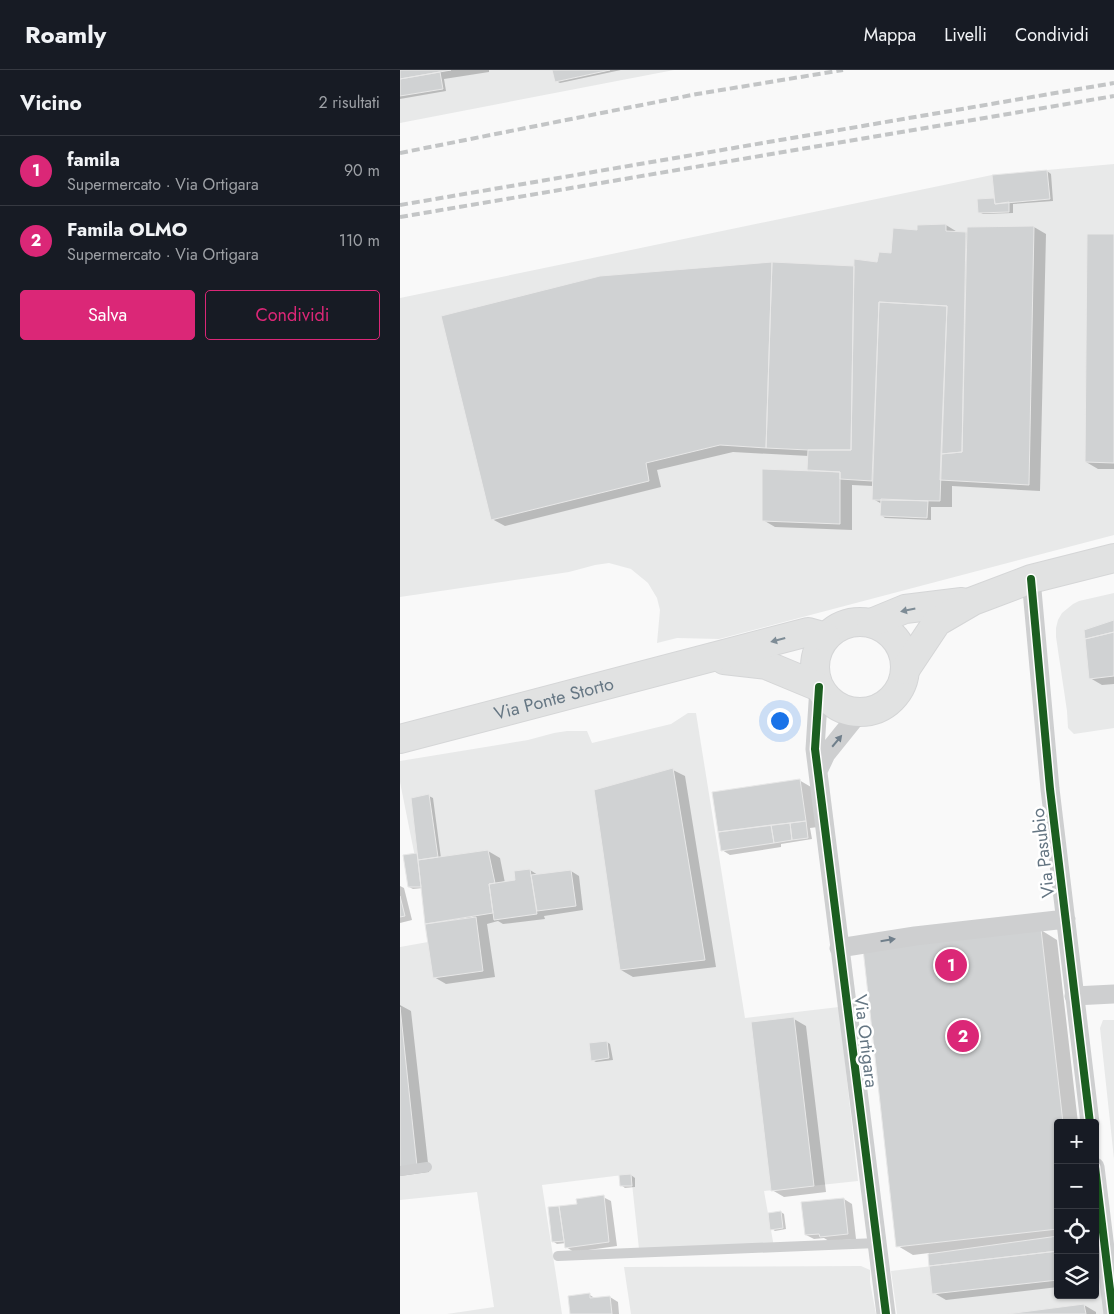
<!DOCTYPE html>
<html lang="it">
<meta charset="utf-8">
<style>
body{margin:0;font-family:Jost,sans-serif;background:#20242c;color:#f1f3f6}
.controls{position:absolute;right:15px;bottom:15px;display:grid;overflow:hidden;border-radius:5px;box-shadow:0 1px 4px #0004}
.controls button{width:45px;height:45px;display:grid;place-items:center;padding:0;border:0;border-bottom:1px solid #363941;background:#171b24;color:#f1f3f6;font:25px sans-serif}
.you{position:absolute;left:379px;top:650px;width:18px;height:18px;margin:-12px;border:4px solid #fff;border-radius:50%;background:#1a73e8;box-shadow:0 0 0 8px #1a73e833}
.badge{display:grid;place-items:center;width:32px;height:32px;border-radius:50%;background:#db2777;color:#fff;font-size:16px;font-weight:700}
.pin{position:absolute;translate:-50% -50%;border:2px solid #fff;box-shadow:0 1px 5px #0006}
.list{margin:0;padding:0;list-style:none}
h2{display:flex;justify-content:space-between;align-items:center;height:65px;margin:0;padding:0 20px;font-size:21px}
h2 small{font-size:16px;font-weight:400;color:#9ea1a6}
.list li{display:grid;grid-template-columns:32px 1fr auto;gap:15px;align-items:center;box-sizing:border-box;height:70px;padding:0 20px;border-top:1px solid #363941}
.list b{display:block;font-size:19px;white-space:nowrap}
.list p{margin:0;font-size:16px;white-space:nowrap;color:#9ea1a6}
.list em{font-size:16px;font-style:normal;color:#9ea1a6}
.actions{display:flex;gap:10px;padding:15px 20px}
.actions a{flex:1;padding:11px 0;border:1px solid #db2777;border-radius:5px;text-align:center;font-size:18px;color:#db2777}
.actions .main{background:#db2777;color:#fff}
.icon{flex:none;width:28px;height:28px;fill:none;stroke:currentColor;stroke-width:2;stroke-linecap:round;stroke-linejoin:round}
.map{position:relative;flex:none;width:714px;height:1244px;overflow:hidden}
header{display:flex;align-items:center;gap:30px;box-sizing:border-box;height:70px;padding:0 25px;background:#171b24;border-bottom:1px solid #363941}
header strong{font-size:24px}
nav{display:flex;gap:28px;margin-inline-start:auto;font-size:18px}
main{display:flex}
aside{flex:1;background:#171b24}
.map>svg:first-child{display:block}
</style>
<header>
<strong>Roamly</strong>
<nav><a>Mappa</a><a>Livelli</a><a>Condividi</a></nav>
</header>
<main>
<aside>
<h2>Vicino<small>2 risultati</small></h2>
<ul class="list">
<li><span class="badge">1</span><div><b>famila</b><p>Supermercato · Via Ortigara</p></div><em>90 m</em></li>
<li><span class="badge">2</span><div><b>Famila OLMO</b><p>Supermercato · Via Ortigara</p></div><em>110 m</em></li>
</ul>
<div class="actions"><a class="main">Salva</a><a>Condividi</a></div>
</aside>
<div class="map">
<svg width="714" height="1244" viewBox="0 0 714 1244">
<rect width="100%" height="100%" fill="#f9f9f9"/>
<path fill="#e8e9e9" d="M0 0H274L0 53Z
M714 94V465L319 569 277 568 257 573 260 540 257 528 248 513 231 499 209 493 195 495 169 502 0 527V228L592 105Z
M714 523V658L674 664 668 658 667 641 656 567V558L658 550 662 543 673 534 679 531Z
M288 643H296L345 948 439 937 458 1111 364 1121 374 1177 239 1179 231 1104 142 1115 162 1244H47L94 1237 77 1122 0 1130V877L28 872 21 817 0 712V691L128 670 154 663 167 661H187L192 673 271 654Z
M703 950H714V1089L700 958Z
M703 1176 710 1244H497L491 1201 658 1181V1225H695V1177Z
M461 1196 470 1200V1212L476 1244H231L224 1197Z"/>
<path fill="#0003" d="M0 0H89V2L44 9 46 21 0 29Z
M153 0H221L160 13 156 11Z
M647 101 651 104 653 131 613 134V143L583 144 579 142V131L595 129Z
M546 155 559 163 634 157 646 164 640 421 552 416V437H531V450L485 448 481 445 482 434 473 429V416L452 415V460L375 457 363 450 408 401 409 386 333 382 257 400 261 417 105 456 92 449 455 198 478 193 493 184 518 161Z
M714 165V399H698L686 392Z
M714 551V614L702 615 690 608Z
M273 700 285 706 316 897 233 907 221 900Z
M399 710 411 717 418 757 410 758 412 769 381 774V777L330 785 322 780Z
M29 726 33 728 41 788 88 781 100 788 105 813 116 811 130 800 138 805 171 801 179 806 183 840 144 846 145 849 103 854 98 851 87 854 95 907 46 914 34 907 23 818 13 819 9 817 5 786 18 784Z
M0 816 4 818 12 850 0 853Z
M641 860 657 870 678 1053H658V1217L546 1230 534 1223 529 1183 513 1185 498 1176Z
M0 935 11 941 29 1102 0 1106Z
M394 949 406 956 426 1122 384 1127 372 1120Z
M207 972 210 974 213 990 196 992 192 990Z
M231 1105 235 1108V1117L225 1118 221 1115Z
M203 1127 211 1131 217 1176 174 1182 166 1177V1173L157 1174 154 1172 149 1138 178 1135Z
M444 1129 452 1134 456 1169 429 1171 424 1168 414 1169 406 1165Z
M381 1142 384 1144 386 1159 375 1161 372 1159Z
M190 1225 196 1229 210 1227 218 1232 219 1244H171Z
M684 1235 696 1242V1244H617Z"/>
<path fill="#d0d2d3" stroke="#e8e8e8" d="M0 0H51L0 9Z
M152 0H210L155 12Z
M40 2 43 19 0 26V9Z
M647 100 650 129 595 134 592 105Z
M594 128 595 134 609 132V142L578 143 577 129Z
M546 154V161L566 162 562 382 541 384 547 236 479 232 472 411 440 409V402L407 400 408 380H451L454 189 477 192 479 182 491 183 493 158 517 160V155Z
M634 156 629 415 540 410 541 384 562 382 567 157Z
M687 164H714V393L685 392Z
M372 192 366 378 320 375 246 393 249 411 91 450 41 246 200 206Z
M372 192 454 196 451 380H408L366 378Z
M479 232 547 236 540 431 472 430Z
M362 399 440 402V454L362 451Z
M481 429 528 431 527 448 480 446Z
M714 550V562L685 569 684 560Z
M714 562V606L689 609 685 569Z
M273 698 305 890 220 900 194 720Z
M400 709 406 751 318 762 312 722Z
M29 724 38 787 18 790 11 728Z
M406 751 408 768 392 770 390 753Z
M390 753 392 770 374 773 371 755Z
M371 755 374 773 321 781 318 762Z
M88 780 95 813 89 814 93 843 25 854 18 790Z
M17 783 21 817H8L3 785Z
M130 799 137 844 94 850 89 814 115 810 114 801Z
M171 800 176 836 137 841 131 805Z
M0 826 5 846 0 847Z
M76 847 83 901 33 908 25 854Z
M641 859 663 1053H658V1159L496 1177 463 879Z
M0 937 17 1096 0 1098Z
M394 947 414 1116 371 1121 351 952Z
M207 971 209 988 191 991 189 973Z
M231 1104 232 1116H220L219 1105Z
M204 1125 209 1172 165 1178 159 1136 177 1134 176 1129Z
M444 1128 448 1164 420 1167 419 1164 405 1165 401 1132Z
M159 1136 164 1171 152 1172 148 1137Z
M381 1141 383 1158 370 1160 368 1143Z
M658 1166V1181L529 1196 528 1184Z
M658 1181V1210L532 1224 529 1196Z
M190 1223V1228L210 1226 212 1244H170L168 1226Z
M684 1234 686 1244H607Z"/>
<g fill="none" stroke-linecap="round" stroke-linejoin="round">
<defs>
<g id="secondary">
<circle cx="460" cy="597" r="45"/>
<path d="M471 553 505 539 562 532"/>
<path d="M324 590 366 595 419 617"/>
<path d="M505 600 537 552 573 531 631 509 714 488"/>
<path id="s1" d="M0 669 408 562 426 567"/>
</g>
</defs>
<use href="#secondary" stroke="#d5d6d7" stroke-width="30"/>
<path stroke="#cecfd0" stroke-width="10" d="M0 1101 27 1097
M158 1186 477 1173"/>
<path stroke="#cecfd0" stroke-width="19" d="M631 509 650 719 690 1053
M419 617 415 679 486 1244
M418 701 426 684 459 643
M439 878 515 866 666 849
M674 926 714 924
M695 1097 713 1244"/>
<use href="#secondary" stroke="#e1e2e2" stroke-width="28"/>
<path stroke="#c3c5c6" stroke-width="4" stroke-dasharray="8 4" stroke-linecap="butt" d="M0 83 297 24 443 0
M0 135 714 13
M0 147 714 26"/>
<defs>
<path id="cycleway" d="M631 509 650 719 690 1053
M419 617 415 679 486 1244
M695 1097 713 1244"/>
</defs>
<use href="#cycleway" stroke="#fff" stroke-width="11"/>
<use href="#cycleway" stroke="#1b5e20" stroke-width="8"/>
</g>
<defs><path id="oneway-solid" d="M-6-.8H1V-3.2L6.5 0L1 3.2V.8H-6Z" transform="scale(1.25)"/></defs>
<g fill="#7e8c96">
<use href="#oneway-solid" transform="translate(508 540) rotate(168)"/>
<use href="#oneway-solid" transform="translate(378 570) rotate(165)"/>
</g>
<g fill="#707f8b">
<use href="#oneway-solid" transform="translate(437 671) rotate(-50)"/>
<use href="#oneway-solid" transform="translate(488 870) rotate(-9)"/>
</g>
<g text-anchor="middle" stroke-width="5" stroke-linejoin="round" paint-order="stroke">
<g font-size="18" fill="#657683" stroke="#fff">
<text dy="6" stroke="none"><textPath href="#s1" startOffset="159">Via Ponte Storto</textPath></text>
<text transform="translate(643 783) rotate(-97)" y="6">Via Pasubio</text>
<text transform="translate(466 971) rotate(83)" y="6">Via Ortigara</text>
</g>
</g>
</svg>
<div class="controls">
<button>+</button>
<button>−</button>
<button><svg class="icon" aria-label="locate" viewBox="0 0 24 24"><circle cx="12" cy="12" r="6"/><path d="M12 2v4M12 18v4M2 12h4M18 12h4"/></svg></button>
<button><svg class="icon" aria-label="layers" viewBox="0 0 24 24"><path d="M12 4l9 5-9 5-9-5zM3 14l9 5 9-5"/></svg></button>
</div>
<div class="you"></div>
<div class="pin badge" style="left:551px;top:895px">1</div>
<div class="pin badge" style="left:563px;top:966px">2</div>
</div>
</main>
